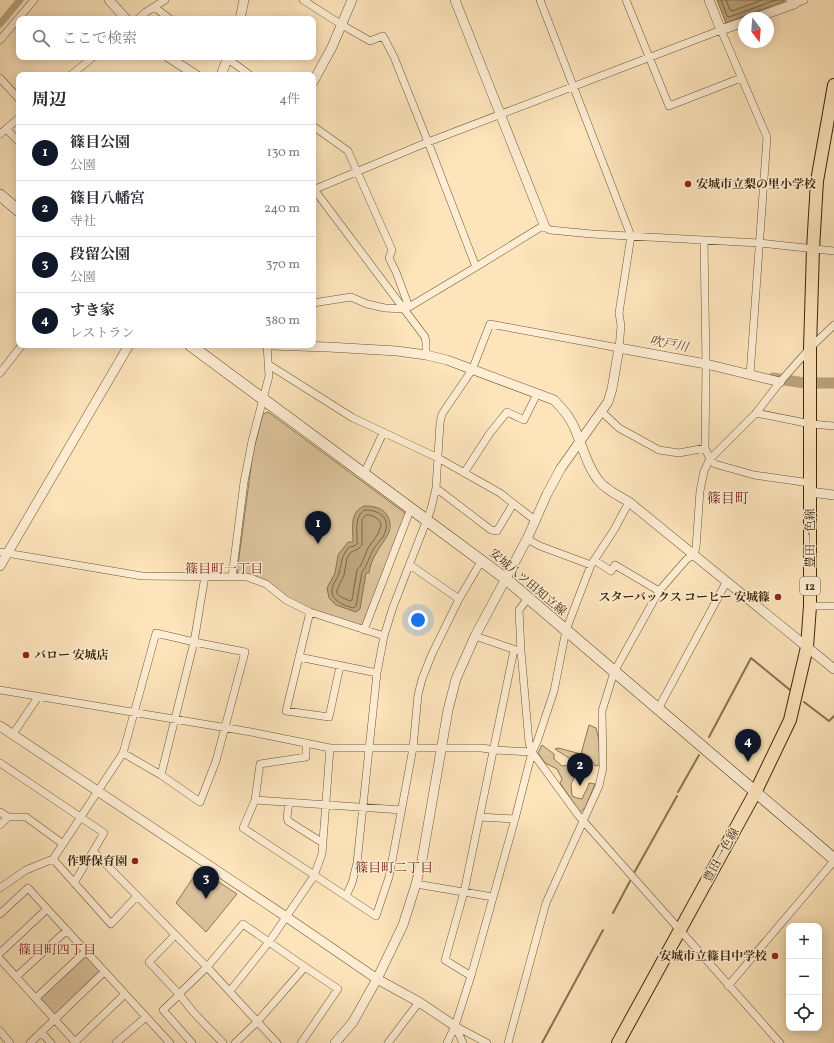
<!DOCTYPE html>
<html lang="ja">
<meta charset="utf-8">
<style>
body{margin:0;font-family:Vollkorn,"Noto Serif JP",serif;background:#f2f2f3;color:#2b2b33}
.controls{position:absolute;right:12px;bottom:12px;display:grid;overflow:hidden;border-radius:8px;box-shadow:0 2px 10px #0003}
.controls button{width:36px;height:36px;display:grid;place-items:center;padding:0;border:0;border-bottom:1px solid #e1e1e2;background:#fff;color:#2b2b33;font:20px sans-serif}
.compass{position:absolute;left:738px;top:12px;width:36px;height:36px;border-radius:50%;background:#fff;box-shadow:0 2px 10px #0003;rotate:164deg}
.you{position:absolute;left:418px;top:620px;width:14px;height:14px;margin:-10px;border:3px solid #fff;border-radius:50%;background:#1a73e8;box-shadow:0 0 0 6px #1a73e833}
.badge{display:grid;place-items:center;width:26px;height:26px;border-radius:50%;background:#111827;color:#fff;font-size:13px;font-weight:700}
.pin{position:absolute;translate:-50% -33px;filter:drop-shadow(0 1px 2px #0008)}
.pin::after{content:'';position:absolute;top:21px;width:14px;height:12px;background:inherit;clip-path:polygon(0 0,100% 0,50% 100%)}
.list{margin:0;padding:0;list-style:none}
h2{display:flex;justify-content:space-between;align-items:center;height:52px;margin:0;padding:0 16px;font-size:17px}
h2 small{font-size:13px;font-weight:400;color:#7c7c81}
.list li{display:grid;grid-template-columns:26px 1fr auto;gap:12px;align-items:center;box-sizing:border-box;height:56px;padding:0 16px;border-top:1px solid #e1e1e2}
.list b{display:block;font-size:15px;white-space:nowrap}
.list p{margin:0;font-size:13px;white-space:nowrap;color:#7c7c81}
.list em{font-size:13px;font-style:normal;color:#7c7c81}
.icon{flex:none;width:22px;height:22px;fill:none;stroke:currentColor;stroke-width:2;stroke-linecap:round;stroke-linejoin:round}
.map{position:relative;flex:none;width:834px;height:1043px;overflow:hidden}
.search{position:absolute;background:#fff;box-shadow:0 2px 10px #0003;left:16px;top:16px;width:300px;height:44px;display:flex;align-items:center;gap:10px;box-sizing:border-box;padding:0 14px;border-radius:8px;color:#7c7c81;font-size:15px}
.panel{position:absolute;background:#fff;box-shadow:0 2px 10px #0003;left:16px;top:72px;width:300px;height:276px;border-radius:8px}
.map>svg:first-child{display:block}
</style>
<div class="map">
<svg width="834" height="1043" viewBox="0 0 834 1043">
<rect width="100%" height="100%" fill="#fde4bb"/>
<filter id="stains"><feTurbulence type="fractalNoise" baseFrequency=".005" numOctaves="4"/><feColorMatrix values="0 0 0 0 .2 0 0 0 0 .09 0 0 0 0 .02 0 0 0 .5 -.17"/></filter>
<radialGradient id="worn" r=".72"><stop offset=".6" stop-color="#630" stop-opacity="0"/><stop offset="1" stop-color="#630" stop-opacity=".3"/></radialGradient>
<path fill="#dcc49d" stroke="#8c7652" d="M268 412 405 513 406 516 364 624 361 626 309 609 237 572 253 452 263 414Z
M589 725 596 728 599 740 600 765 595 766 590 757H588L580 765 571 784 572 796 577 798 582 799C584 793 588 789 589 783L595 784 585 808 580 812 560 783 562 779 557 769 545 763 538 753 542 745 554 754V759L562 766 569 765 572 760 555 749 558 748 581 754Z
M199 869 237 894 206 932 176 903Z
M84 956H86L99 969V972L56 1014H54L40 1000 41 998Z"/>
<path fill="#bba47e" stroke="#88724f" d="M717 0H783L785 1 726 23Z
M364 506C372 506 382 507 387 515 396 530 384 539 377 552 373 558 370 565 369 573H366L360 609 356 612 336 605 329 598 327 588 335 573 338 555 348 542H353C353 528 349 513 364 506Z"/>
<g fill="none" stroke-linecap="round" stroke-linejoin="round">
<path stroke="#7c6643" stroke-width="1" d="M721 0 727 16 729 17 776 0
M726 0 730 10 732 11 762 0
M365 510C382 510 392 520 383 537 380 541 376 545 373 550 369 557 367 566 362 572L356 606 354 608C345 606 331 601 332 590 332 584 338 578 339 573 343 559 340 559 349 547L354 546 357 544C358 533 353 516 365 510Z
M366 515H371L378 519 381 523V526L378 534 368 548 361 565 357 570 352 600 350 601 341 597 337 594V590L344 575 347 558 351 552 358 549 362 545V520Z"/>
<path stroke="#88724f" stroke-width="2" d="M804 702 829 721 834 716
M709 737 751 658 790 690
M678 792 699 755
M634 873 677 796
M613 913 630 881
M542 1043 603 930"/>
<path stroke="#bba47e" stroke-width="7" d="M0 24 20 0"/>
<path stroke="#bba47e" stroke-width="11" d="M773 378 804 383H834"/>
<defs>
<path id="minor" d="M303 0 342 25 370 41 383 36 394 57 428 142 476 267
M626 0 669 106 741 78
M790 0 794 4 804 0
M154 7 170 19
M138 19 146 12 165 0
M0 40 34 0
M228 59 250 75
M71 75 93 57
M0 78 19 99
M313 126 348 151 392 250 389 258 396 272 409 307 476 267 541 227H545L550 230 592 234 759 243 834 251
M6 129 19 142
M0 134 19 118
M313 188 425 337 426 343V355
M313 190 428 142 721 30 767 137 750 375
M704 241 706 364 705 448
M313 303 351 297 367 304 385 308 403 309 406 308
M269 365 353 418 438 458 500 493 536 521
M0 373 22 345
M602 412 619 428 659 450 679 453 705 448 710 459 715 464 754 475 810 483
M756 413 811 424 834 426
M464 473 490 433 507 412 524 420 537 394
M364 474 383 433
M436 488 491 530 497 531 513 504
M527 539 540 546 591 565
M0 552 142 576 247 577 266 584 286 600 310 612 384 636
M594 560 611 571 615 565 659 591
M410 565 459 599
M232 577 244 482 252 441 269 376 267 345
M528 598 519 610 521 651 529 743 532 752 578 815 780 1043
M810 606H834
M310 612 286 711 329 717 340 666
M364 630 411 508
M475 636 519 651
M299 657 377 673
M0 690 251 732 330 748H482L494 750 532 752
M658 709 727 581
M13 734 38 697
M306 743V757L260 764 255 800 243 828 376 916 389 877 413 748 418 695 422 679 432 654 459 599 482 560
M123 753 161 775 200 802 216 761 245 652 194 642 161 775
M0 763 104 833 74 883
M255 800 402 810
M289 802 287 817 288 821 323 843
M0 812 8 817H26L63 844
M480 817 515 819
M0 825 8 817
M94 852 207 967 277 1043
M53 859 111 924 137 896
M416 884 493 897
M0 888 26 870 53 859 63 844 123 753 156 633 194 642 205 576
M346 896 352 883 357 863 377 673 384 636 393 607 431 509 436 488 440 423 442 414 472 370 490 324 619 348 621 326 619 313 631 236 540 0
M0 914 28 888 170 1043
M175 935 149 962 179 994 207 967 243 924 305 967 338 989 301 1043
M0 953 47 909
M0 959 76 1043
M471 976 445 960 464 892 514 650
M16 977 67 930
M728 986 834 861
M230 991 269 942 314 876 322 854 330 748
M36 998 86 951
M455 1026 487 1043
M455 1026 463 1043
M0 1031 10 1043
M41 1032 51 1043
M75 1042 125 994
M30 1043 104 972
M116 1043 146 1017
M192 1043 163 1010 177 997 179 994 194 1013 223 1043
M235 1043 257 1022 305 967
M388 1043 419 1002
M447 1043 455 1026 471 976 515 819 532 752 537 742 554 691 566 630 591 565 614 530 629 502
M508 1043 546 903 599 786 603 768 602 711 614 672 659 591 686 560 693 555 696 548 700 491 704 471 710 459 756 413 780 382 810 348 834 325"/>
<path id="tertiary" d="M109 0 126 19
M455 0 545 227
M709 0 721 30 744 22
M755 18 794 4
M240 19 244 0
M168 57 196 75
M221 75 228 57
M313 82 332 47 352 0
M270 345 328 347 397 351 426 355 447 360 554 400C562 408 570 417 574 427 582 444 587 467 599 481 606 490 619 496 629 502L834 669
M810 492 834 495
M0 566 129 345
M0 726 285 916 377 979 419 1002 455 1026
M335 1043 353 1022 377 979 403 925 416 884 422 860 448 710 456 679 475 636 527 539 547 494 561 468 608 402 612 389 619 348 706 364 780 382"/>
<path id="secondary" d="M0 195 19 211
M190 345 506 579 834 859"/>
<path id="primary" d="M618 1043 755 793 790 720 807 647 810 606V348L813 249 817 181 834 85"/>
</defs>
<use href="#minor" stroke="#6c5635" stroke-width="8"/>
<use href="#tertiary" stroke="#6c5635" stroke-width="10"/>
<use href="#secondary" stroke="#3c2708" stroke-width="12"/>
<use href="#primary" stroke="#3c2708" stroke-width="14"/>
<use href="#minor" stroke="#feedd3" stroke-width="7"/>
<use href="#tertiary" stroke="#feedd3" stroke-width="9"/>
<use href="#secondary" stroke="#feedd3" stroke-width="11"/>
<use href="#primary" stroke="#fde4bb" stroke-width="12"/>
</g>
<g fill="#8f2418" stroke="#feedd3" stroke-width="1.5">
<circle cx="688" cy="184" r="4"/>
<circle cx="778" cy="597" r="4"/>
<circle cx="26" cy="655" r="4"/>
<circle cx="135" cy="861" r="4"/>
<circle cx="775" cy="956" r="4"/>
</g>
<g text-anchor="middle" stroke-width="3" stroke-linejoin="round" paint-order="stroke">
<rect fill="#feedd3" stroke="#766245" stroke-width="1" x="800" y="577" width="20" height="18" rx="3"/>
<g font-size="11" font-weight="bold" fill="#3c2708">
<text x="810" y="590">12</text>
</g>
<g font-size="12" font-weight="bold" fill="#3c2708" stroke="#feedd3" text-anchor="end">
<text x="696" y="188" text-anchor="start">安城市立梨の里小学校</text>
<text x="770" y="601">スターバックス コーヒー 安城篠</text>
<text x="34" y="659" text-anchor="start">バロー 安城店</text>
<text x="127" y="865">作野保育園</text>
<text x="767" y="960">安城市立篠目中学校</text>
</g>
<g font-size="12" fill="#3c2708" stroke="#feedd3">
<text transform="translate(810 538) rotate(-90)" y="4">豊田一色線</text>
<text transform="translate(528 582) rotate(40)" y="4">安城八ツ田知立線</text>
<text transform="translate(721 855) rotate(-61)" y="4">豊田一色線</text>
</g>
<g font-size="13" font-style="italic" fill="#624c2b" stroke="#feedd3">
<text transform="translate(669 343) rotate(11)" y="5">吹戸川</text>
</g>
<g font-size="13" fill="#7a1f14" stroke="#feedd3">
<text x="224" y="573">篠目町一丁目</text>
<text x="394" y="872">篠目町二丁目</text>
<text x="57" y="954">篠目町四丁目</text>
</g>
<g font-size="14" fill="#7a1f14" stroke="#feedd3">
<text x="728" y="503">篠目町</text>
</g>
</g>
<rect width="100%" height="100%" filter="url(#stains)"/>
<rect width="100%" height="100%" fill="url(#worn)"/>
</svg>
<div class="controls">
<button>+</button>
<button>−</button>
<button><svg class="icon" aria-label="locate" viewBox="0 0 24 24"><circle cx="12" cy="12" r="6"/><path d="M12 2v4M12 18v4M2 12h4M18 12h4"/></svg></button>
</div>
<svg class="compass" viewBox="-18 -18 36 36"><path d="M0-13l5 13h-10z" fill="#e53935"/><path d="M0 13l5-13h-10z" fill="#7c7c81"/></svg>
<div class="you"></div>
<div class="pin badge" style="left:318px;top:544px">1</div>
<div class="pin badge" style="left:580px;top:786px">2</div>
<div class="pin badge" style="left:206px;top:899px">3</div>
<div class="pin badge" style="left:748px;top:762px">4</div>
<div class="search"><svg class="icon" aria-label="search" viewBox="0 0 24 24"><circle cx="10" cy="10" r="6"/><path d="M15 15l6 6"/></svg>ここで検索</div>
<section class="panel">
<h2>周辺<small>4件</small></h2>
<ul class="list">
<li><span class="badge">1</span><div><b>篠目公園</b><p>公園</p></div><em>130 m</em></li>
<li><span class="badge">2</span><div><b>篠目八幡宮</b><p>寺社</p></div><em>240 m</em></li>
<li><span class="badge">3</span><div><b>段留公園</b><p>公園</p></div><em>370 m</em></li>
<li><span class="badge">4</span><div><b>すき家</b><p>レストラン</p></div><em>380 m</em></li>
</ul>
</section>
</div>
